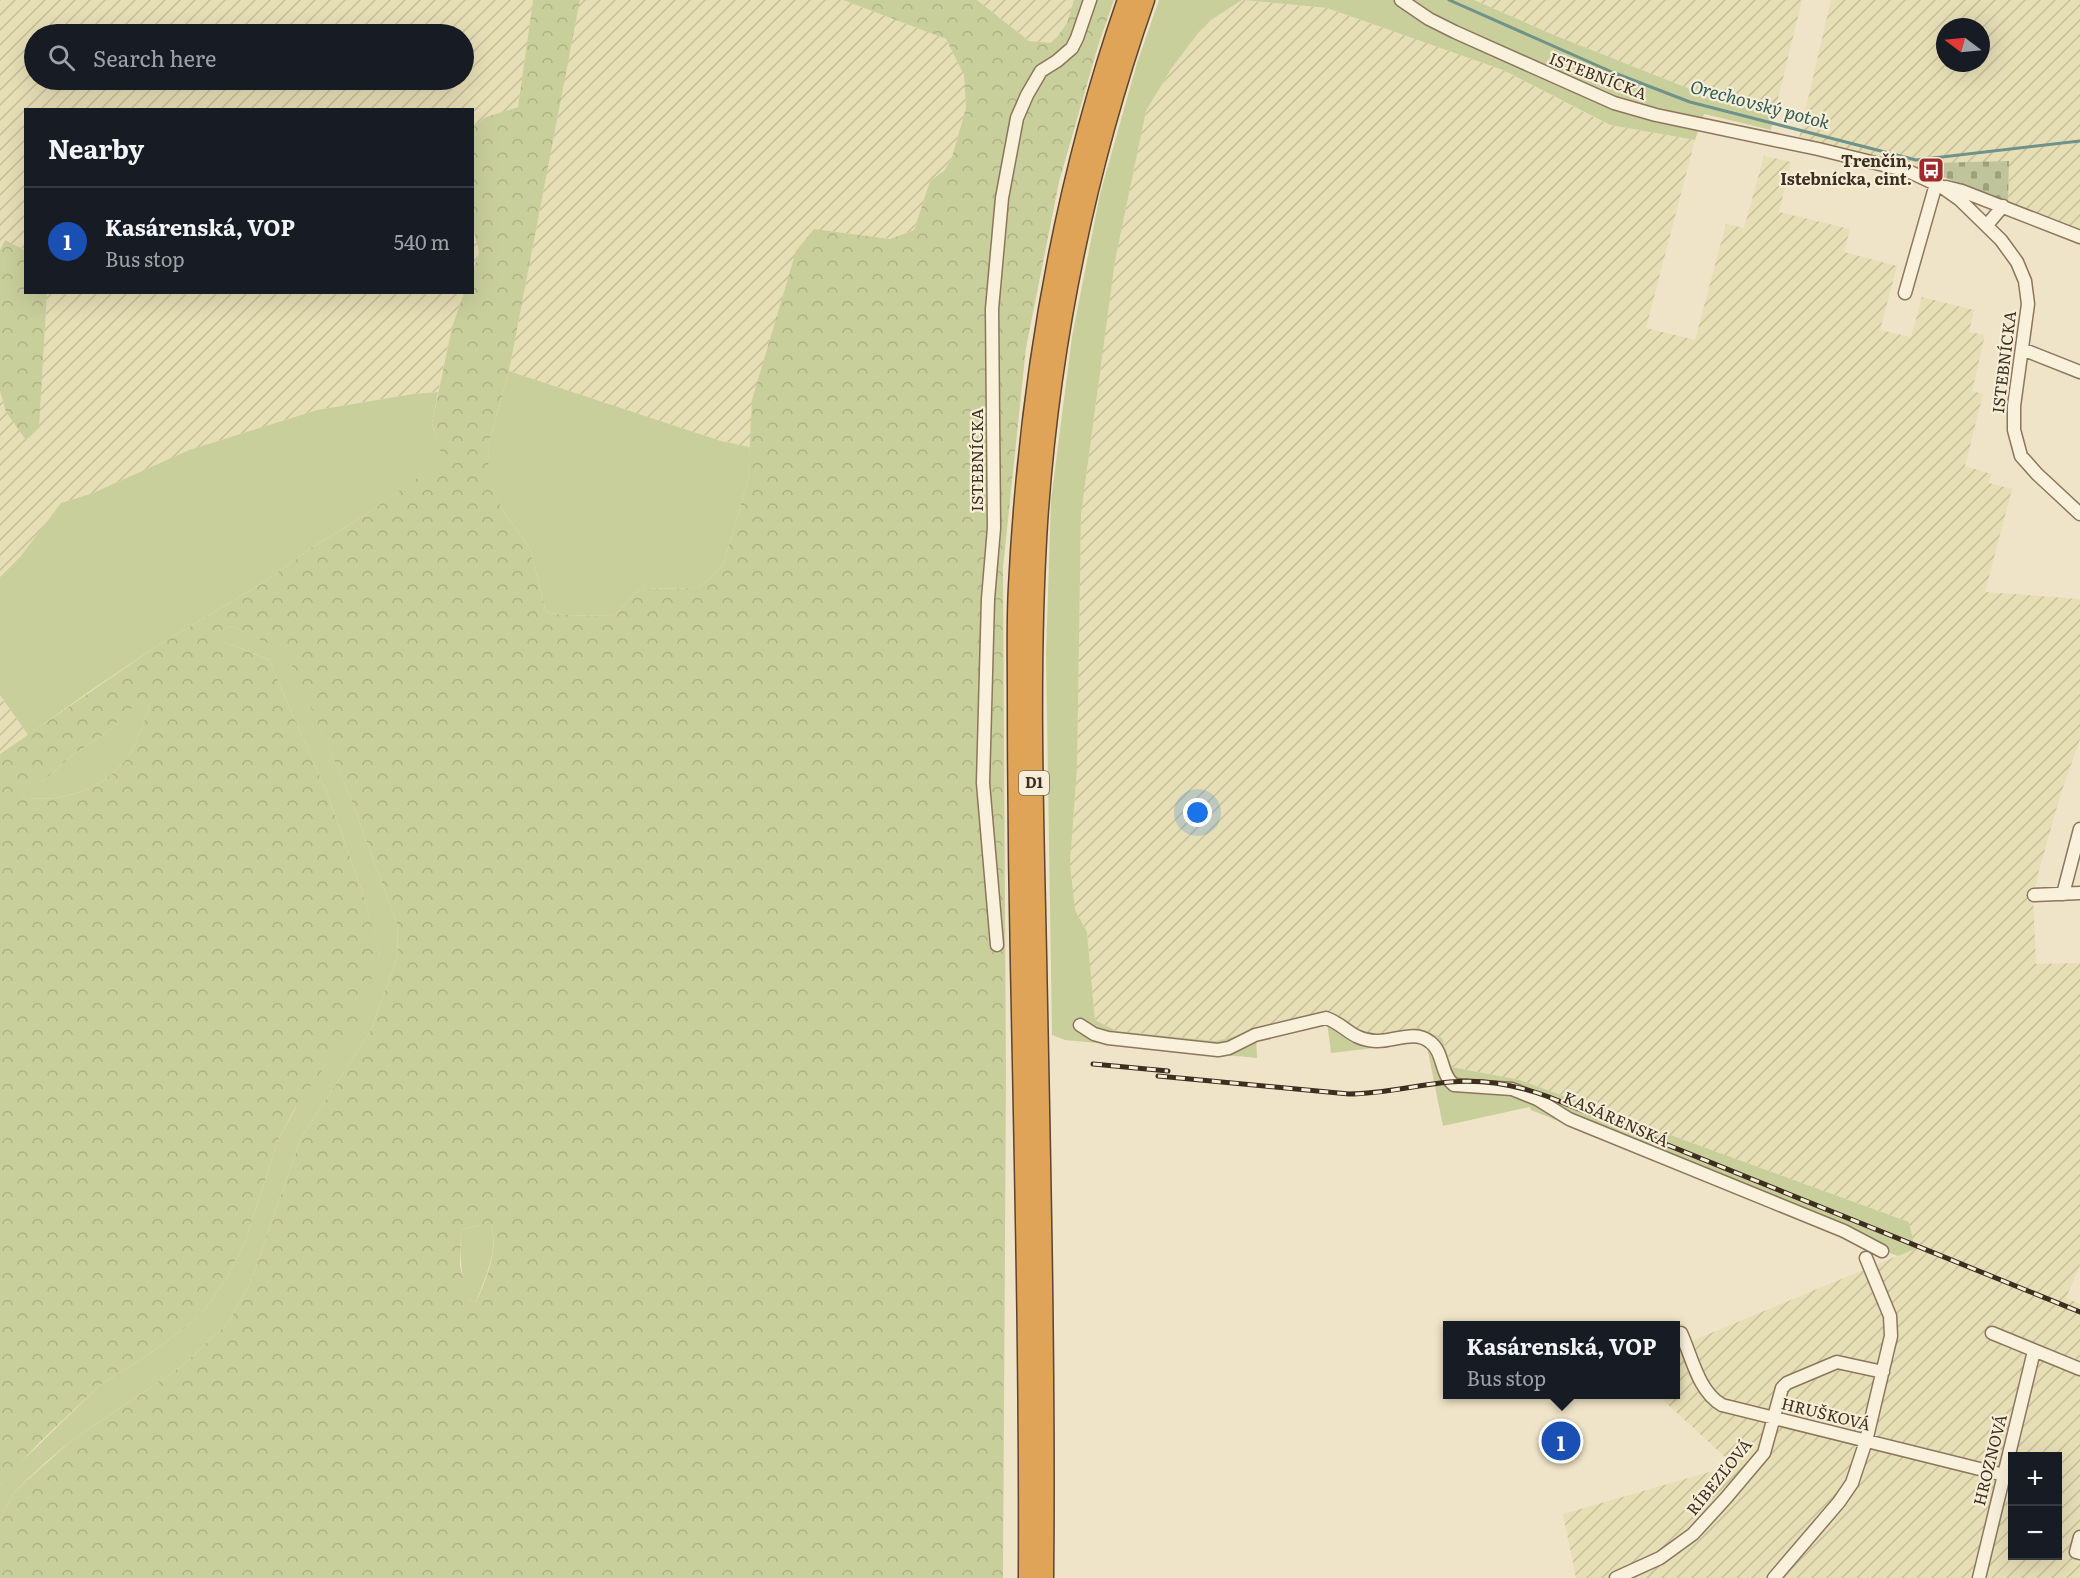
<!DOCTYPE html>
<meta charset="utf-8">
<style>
body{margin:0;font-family:Literata,serif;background:#242831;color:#f1f3f6}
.controls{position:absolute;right:18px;bottom:18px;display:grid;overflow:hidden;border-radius:0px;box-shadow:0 6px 24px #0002}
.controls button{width:54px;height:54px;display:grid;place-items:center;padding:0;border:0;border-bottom:2px solid #363941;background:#171b24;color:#f1f3f6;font:30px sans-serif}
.compass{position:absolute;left:1936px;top:18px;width:54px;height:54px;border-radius:50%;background:#171b24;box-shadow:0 6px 24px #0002;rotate:286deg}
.you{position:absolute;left:1198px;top:813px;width:21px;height:21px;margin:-15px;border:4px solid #fff;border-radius:50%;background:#1a73e8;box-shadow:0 0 0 9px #1a73e833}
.badge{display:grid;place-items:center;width:39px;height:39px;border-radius:50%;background:#d93025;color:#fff;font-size:20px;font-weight:700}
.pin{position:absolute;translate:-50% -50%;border:3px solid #fff;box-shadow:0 2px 6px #0006}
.popup{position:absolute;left:1443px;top:1321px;width:237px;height:78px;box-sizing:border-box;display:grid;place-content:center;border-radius:0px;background:#171b24;filter:drop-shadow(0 2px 4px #0005);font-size:20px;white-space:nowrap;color:#9ea1a6}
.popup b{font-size:22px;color:#f1f3f6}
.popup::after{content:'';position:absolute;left:50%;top:100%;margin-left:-12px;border:12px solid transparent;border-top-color:#171b24}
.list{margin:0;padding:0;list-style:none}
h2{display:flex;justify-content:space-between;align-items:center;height:78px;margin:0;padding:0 24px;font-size:26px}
h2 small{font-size:20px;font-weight:400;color:#9ea1a6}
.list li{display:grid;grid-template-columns:39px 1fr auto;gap:18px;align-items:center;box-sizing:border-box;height:108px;padding:0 24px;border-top:2px solid #363941}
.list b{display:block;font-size:22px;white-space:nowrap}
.list p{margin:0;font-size:20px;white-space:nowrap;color:#9ea1a6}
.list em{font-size:20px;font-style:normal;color:#9ea1a6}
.icon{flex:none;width:33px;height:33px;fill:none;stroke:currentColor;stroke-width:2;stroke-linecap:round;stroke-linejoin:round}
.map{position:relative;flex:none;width:2080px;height:1578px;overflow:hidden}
.search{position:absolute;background:#171b24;box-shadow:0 6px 24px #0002;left:24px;top:24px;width:450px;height:66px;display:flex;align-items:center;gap:15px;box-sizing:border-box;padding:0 21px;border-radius:33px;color:#9ea1a6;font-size:22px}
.panel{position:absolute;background:#171b24;box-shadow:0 6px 24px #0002;left:24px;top:108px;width:450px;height:186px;border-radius:0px}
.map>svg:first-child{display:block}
</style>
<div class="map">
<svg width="2080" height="1578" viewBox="0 0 2080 1578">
<defs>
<pattern id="farmland-furrows" width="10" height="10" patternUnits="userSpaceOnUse" patternTransform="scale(1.5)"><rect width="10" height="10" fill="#e6deb5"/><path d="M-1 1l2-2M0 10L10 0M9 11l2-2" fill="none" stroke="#c6bf9b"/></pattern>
<pattern id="forest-crowns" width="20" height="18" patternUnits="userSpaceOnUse" patternTransform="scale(1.5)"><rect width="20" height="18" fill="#c9cf9b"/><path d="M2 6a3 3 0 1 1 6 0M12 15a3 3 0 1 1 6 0" fill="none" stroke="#aeb285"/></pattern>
<pattern id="cemetery-stones" width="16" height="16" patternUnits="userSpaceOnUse" patternTransform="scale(1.5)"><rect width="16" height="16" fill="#bfc49a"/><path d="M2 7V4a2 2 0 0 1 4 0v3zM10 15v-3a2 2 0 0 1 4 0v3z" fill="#9ca07d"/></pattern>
</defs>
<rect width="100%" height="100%" fill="#f0e4c8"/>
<path fill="url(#farmland-furrows)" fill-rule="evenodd" d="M0 0H533L518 107 486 117 473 126 472 110H26L25 250 5 240 0 250ZM34 34H464V80H34Z
M580 0H843L946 39 964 75 966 108 952 157 944 171 930 181 914 230 890 239 814 229 753 400 750 447 721 441 509 371Z
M977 0H1074L1067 23 1053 43 1029 41Z
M1242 0 1327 8 1503 70 1609 125 1695 140 1646 328 1695 340 1726 224 1744 228 1764 156 1791 162 1779 212 1850 229 1844 252 1897 266 1880 330 1911 337 1922 297 1974 310 1969 332 1985 335 1972 391 1983 394 1965 466 1991 474 1989 483 2012 489 1985 592 2080 599V739L2060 796 2038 874 2033 897 2036 964 2080 963V1265L2066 1298 2080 1304V1578H1576L1563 1514 1734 1465 1664 1401 1662 1395 1675 1394V1348L1914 1249 1909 1222 1520 1080 1452 1067 1442 1038 1371 1035 1324 1014 1216 1041 1117 1031 1095 1020 1087 932 1075 910 1070 864 1077 768 1081 514 1115 261 1146 111 1171 69 1205 24ZM2012 1456H2058V1556H2012Z
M1474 0H1802L1775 111 1705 95 1554 35Z
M1831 0H2080V232L2008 203 2009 162 1933 163 1931 172 1911 165 1799 138ZM1945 27H1981V63H1945Z
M472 223 479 252 473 270H472Z
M47 293H464L452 327 438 392 413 394 317 410 189 450 93 493 61 503 20 557 0 577V391L6 412 39 428Z
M0 695 28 735 0 754Z"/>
<path fill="#c9cf9b" d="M1159 0H1242L1205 24 1171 69 1146 111 1115 261 1081 514 1077 768 1070 864 1075 910 1087 932 1095 1020 1117 1031 1216 1041 1324 1014 1371 1035 1419 1028 1442 1038 1452 1067 1520 1080 1909 1222 1915 1249 1898 1256 1831 1232 1531 1110 1530 1107 1443 1126 1426 1042 1331 1053 1327 1022 1256 1038 1257 1058 1065 1040 1052 1035 1046 653 1051 500 1072 337 1100 194 1137 63Z
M1243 0H1474L1554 35 1705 95 1775 111 1771 130 1704 114 1695 140 1610 125 1503 70 1327 8Z
M509 371 721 441 750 447 748 480 724 563 712 577 697 588 640 589 614 616 563 615 546 612 530 549 502 509 487 479 489 443Z
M438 392 432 424 444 460 362 517 314 546 266 581 157 646 90 691 28 735 0 695V577L20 557 61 503 93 493 189 450 317 410 413 394Z
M231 626 286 651 350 796 397 924 398 955 371 1030 301 1138 251 1281 229 1322 182 1366 71 1441 46 1462 15 1491 0 1519V1485L13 1470 100 1385 146 1356 185 1328 206 1308 227 1277 245 1242 278 1140 380 954 362 891 327 793 269 660 224 642 216 632Z
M137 702 150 705C145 718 141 732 135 745 115 786 64 805 20 797L48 777 71 756 106 733Z
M480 1225H491C499 1250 485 1278 476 1302L469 1300C460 1275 460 1256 461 1230Z"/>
<path fill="url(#forest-crowns)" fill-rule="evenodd" d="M533 0H580L509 371 489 443 488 479 502 509 530 549 546 612 563 615 614 616 640 589 697 588 712 577 724 563 748 480 752 400 796 251 814 229 890 239 914 230 930 181 944 171 952 157 966 108 964 75 946 39 843 0H977L1029 41 1053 43 1067 23 1074 0H1114L1098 46 1059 182 1026 348 1003 568 1006 1077 1003 1578H0V1519L15 1491 71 1441 182 1366 229 1322 251 1281 301 1138 371 1030 398 955 397 924 350 796 286 652 231 626 217 632 224 642 269 660 327 793 362 891 380 953 358 1020 294 1110 278 1140 245 1242 227 1277 206 1308 185 1328 146 1356 100 1385 40 1442 0 1485V754L157 646 266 581 314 546 362 517 443 460 432 423 452 327 464 293 472 292 473 270 479 252 472 223 473 126 486 117 518 107ZM137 703 150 705C145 718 141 732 135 745 115 786 64 805 21 797L48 777 71 756 106 733ZM480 1225H491C499 1249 486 1280 476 1302L469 1300 460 1266 461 1230Z
M5 240 25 250 26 292 47 293 39 428 26 440 6 412 0 391V250Z"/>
<path fill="url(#cemetery-stones)" d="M2009 161 2008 203 1931 172 1933 163Z"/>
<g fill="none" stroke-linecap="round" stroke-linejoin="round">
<path stroke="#6f938a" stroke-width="3" d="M1449 0 1612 72 1690 102 1916 160 2080 141"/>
<defs>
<path id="minor" d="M1401 0 1429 19 1455 32 1614 103 1656 115 1818 149 1908 171 1942 187 1959 199 2001 240 2017 262 2025 281 2028 304 2014 406V430L2021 456 2037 474 2080 514
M1946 187 1962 191 2080 237
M1987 225 2003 206
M1905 293 1936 184
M2022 349 2080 372
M2063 894 2080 829
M2034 895 2080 893
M997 945 983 783 988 599 994 528 992 309 1002 198 1017 118 1027 95 1041 71 1057 61 1072 48 1077 38 1090 0
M1080 1025 1094 1034 1108 1038 1218 1050 1229 1048 1255 1035 1326 1018C1346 1025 1351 1040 1376 1041 1393 1042 1415 1029 1430 1042 1444 1052 1440 1074 1454 1085L1512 1089 1537 1099 1569 1119 1844 1231 1882 1251
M1681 1333C1692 1357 1698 1391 1722 1405L2004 1475
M1992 1333 2080 1369
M2080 1537 2076 1552 2080 1553
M1616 1578 1660 1558 1693 1534 1726 1498 1764 1453 1782 1388 1787 1383 1837 1362 1883 1372
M1774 1578 1839 1502 1852 1483 1866 1441 1891 1336 1890 1316 1866 1258
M1979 1578 2034 1351"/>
<path id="highway" d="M1028 1578C1029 1373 1024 1168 1020 963 1018 872 1017 782 1017 691 1017 657 1016 622 1018 587 1028 388 1061 189 1127 0
M1044 1578C1046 1370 1041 1162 1037 955 1034 811 1029 667 1038 523 1050 345 1086 169 1145 0"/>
</defs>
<use href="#minor" stroke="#8d765c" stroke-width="15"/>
<use href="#highway" stroke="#5b4430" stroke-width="21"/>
<use href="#minor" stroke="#faf1dc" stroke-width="12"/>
<use href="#highway" stroke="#e0a458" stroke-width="18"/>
<defs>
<path id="rail" d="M1093 1064 1168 1071
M1158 1076 1349 1094C1383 1094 1416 1085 1450 1082 1485 1079 1517 1085 1549 1097L2080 1312"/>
</defs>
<use href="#rail" stroke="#3d2e20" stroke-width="5"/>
<use href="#rail" stroke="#f7eed8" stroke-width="3" stroke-dasharray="9" stroke-linecap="butt"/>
</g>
<defs>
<symbol id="bus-square" viewBox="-11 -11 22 22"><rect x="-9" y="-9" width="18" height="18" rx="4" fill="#9e2a2b" stroke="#f7eed8"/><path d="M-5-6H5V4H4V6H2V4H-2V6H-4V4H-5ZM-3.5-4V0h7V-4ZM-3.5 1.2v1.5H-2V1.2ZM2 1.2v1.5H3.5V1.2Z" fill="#fff"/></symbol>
</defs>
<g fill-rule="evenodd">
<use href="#bus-square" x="1916" y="155" width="30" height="30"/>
</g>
<g text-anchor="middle" stroke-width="4.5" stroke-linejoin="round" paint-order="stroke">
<rect fill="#f7eed8" stroke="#756857" stroke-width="1.5" x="1019" y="771" width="30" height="24" rx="4.5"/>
<g font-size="15" font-weight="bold" fill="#3d2e20">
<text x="1034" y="788">D1</text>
</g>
<g font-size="16" fill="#3d2e20" stroke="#f7eed8">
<text transform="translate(1598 76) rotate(21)" y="6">ISTEBNÍCKA</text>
<text transform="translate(2004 362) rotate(-83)" y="6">ISTEBNÍCKA</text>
<text transform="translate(977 460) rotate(-90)" y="6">ISTEBNÍCKA</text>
<text transform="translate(1616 1119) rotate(24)" y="6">KASÁRENSKÁ</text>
<text transform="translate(1826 1414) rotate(14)" y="6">HRUŠKOVÁ</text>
<text transform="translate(1990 1460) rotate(-76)" y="6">HROZNOVÁ</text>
<text transform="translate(1719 1477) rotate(-51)" y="6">RÍBEZĽOVÁ</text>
</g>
<g font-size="16" font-weight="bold" fill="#3d2e20" stroke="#f7eed8" text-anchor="end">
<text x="1912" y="167">Trenčín,<tspan x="1912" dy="18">Istebnícka, cint.</tspan></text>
</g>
<g font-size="18" font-style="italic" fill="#2f5d5a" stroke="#f7eed8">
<text transform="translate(1760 105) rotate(15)" y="6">Orechovský potok</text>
</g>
</g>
</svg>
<div class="controls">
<button>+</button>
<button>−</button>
</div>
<svg class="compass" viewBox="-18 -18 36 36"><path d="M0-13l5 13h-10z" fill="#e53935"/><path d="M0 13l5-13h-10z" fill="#9ea1a6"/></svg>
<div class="you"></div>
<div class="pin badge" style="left:1561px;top:1441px;background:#1a4fb4">1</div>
<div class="popup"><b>Kasárenská, VOP</b>Bus stop</div>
<div class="search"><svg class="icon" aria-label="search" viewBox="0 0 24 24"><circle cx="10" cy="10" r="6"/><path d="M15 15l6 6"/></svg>Search here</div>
<section class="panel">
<h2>Nearby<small></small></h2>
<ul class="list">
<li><span class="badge" style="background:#1a4fb4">1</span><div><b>Kasárenská, VOP</b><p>Bus stop</p></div><em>540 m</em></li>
</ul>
</section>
</div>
